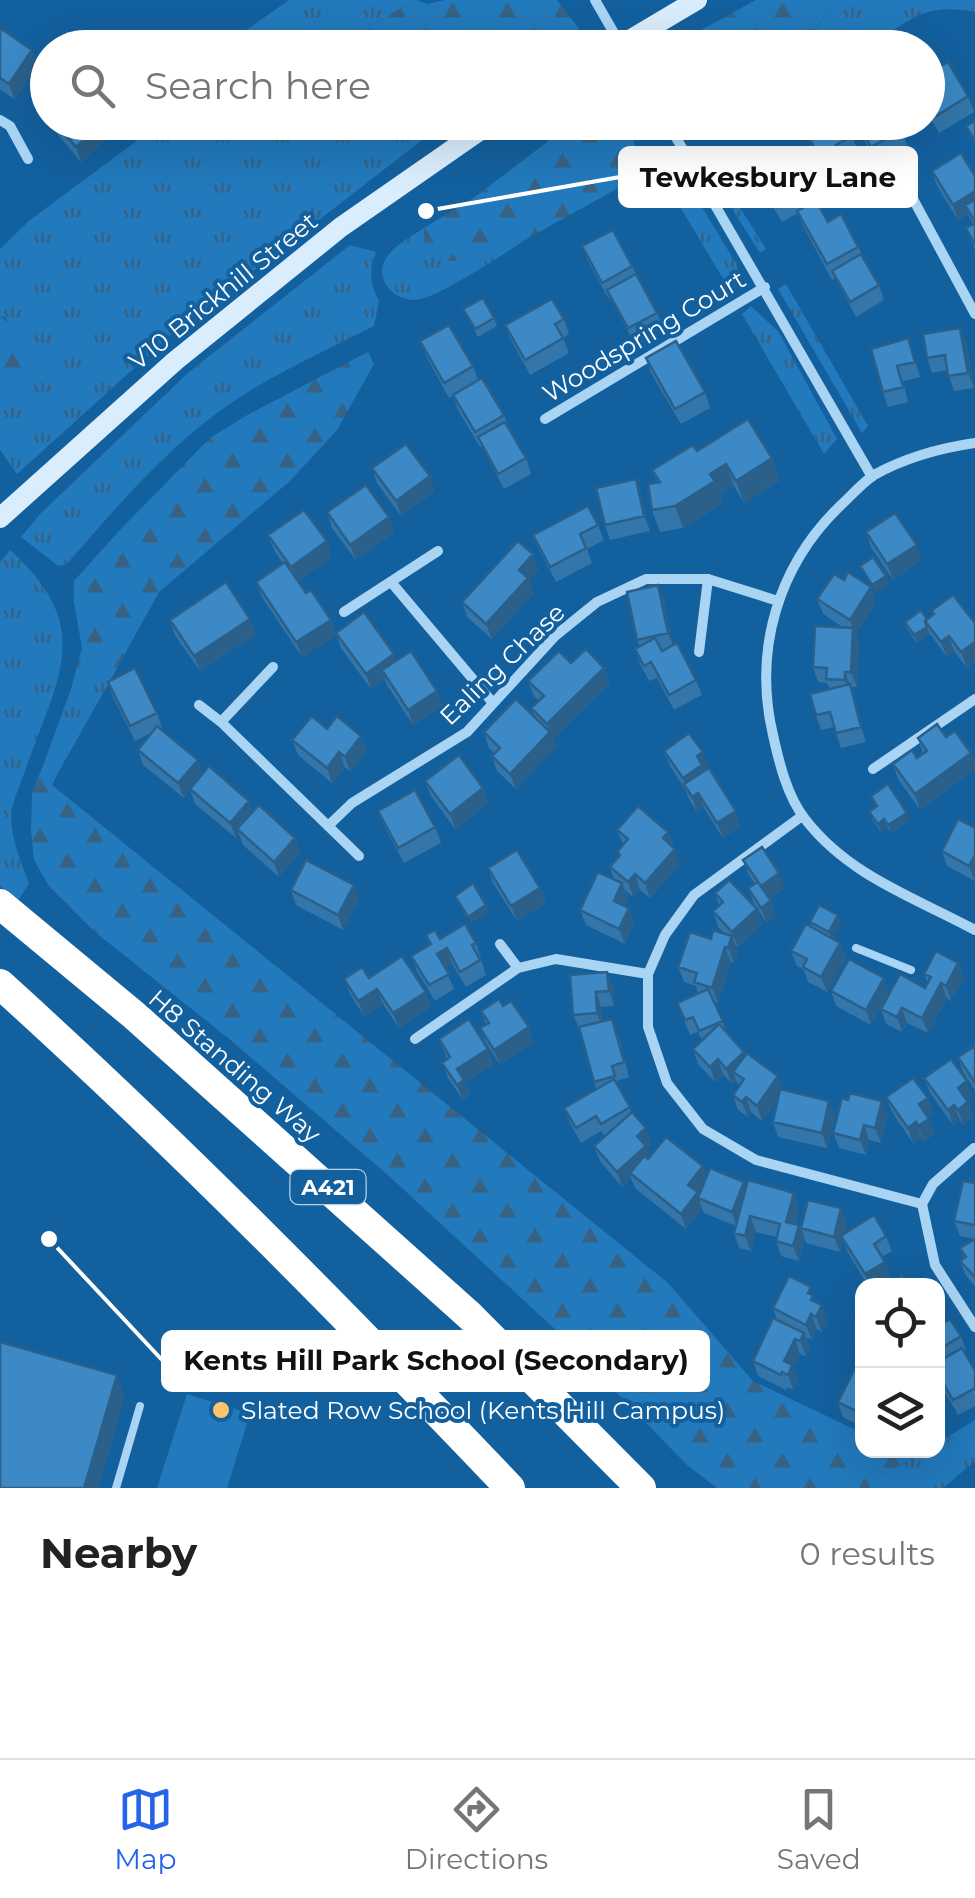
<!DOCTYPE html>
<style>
body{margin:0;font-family:Montserrat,sans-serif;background:#f6f6f6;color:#222}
.controls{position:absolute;right:30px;bottom:30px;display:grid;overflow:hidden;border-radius:20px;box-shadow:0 10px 40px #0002}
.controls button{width:90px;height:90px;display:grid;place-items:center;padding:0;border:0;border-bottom:2px solid #e0e0e0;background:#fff;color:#222;font:50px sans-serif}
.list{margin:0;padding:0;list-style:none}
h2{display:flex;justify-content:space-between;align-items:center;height:130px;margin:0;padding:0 40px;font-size:42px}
h2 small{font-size:32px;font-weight:400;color:#767676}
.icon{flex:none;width:55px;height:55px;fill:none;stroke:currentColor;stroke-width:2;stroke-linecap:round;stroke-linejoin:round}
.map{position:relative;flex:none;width:975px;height:1488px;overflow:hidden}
.search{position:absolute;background:#fff;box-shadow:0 10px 40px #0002;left:30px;right:30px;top:30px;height:110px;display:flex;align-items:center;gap:25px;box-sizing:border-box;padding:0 35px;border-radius:55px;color:#767676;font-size:38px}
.sheet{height:270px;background:#fff}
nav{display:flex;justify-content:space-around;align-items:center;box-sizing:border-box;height:140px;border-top:2px solid #e0e0e0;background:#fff;font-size:28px;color:#767676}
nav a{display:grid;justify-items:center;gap:5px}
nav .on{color:#2563eb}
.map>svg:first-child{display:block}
</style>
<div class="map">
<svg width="975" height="1488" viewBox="0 0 975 1488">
<defs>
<pattern id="grass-tufts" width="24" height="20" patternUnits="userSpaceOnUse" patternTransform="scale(2.5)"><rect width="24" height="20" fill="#2279bb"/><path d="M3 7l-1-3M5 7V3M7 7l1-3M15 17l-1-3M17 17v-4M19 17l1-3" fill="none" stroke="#376284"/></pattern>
<pattern id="forest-firs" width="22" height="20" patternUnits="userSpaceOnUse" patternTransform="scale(2.5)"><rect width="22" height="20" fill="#2279bb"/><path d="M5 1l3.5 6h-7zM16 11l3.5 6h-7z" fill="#376284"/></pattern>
</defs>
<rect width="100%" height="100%" fill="#13609e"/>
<path fill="url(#grass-tufts)" d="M289 0H416L357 33 350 47 221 48Z
M840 0H975V12C913 0 909 30 859 46 844 52 821 47 804 48L830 7Z
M161 123H444L172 334 17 474 0 450V401L34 363 5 317 0 316V249L30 220Z
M709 159 766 249 760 253 703 163Z
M683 176 737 265 738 282 731 292 667 185Z
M424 228 425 243 477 261 532 236C509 250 438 299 415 300 404 300 393 295 387 286 369 259 405 240 424 228Z
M350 245 376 252C369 271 369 283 379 301L374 326C320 354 261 379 213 416 157 459 112 512 67 564L58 566 21 537 40 514 189 372Z
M786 284 868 426 862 433 778 289Z
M751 306 778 331 837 439 824 454 742 314Z
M10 550C94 626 60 673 27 765 23 779 15 794 12 809 8 833 21 861 29 883L18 901 0 886V562Z
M82 648 88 662 111 679 58 773 44 763 71 689Z
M975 1420V1461L943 1488H898L887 1473 925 1451 938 1450V1443Z"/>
<path fill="url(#forest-firs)" d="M416 0 427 4 445 0H557L583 34 560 47H350L357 33Z
M756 0H840L830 7 804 47H681L690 36Z
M572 123H627L645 173 532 236 477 261H446L431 255 425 243 424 228 475 197Z
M0 316 23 334 34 363 0 401Z
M368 352 374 364 337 430 290 481 159 592 111 679 88 662 82 648 74 602V581L118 532 210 438 249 414Z
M44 763 58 773 52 785 668 1283 753 1381 862 1433V1450C880 1450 897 1447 912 1458L887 1473 898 1488H717L687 1465 557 1331 390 1177 228 1038 95 932 49 886 34 860 31 831 32 793Z"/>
<path fill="#2279bb" d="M187 1394 250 1414 227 1488H157Z"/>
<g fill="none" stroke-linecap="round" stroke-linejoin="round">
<path stroke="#a9d4f4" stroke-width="8" d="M856 948 911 970
M116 1488 140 1406"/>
<path stroke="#a9d4f4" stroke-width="10" d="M595 0 622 47
M0 120 10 126 28 159
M667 122 872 477
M905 184 975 314
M545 419 765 287
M975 443C940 448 905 458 874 475 862 483 851 496 840 506 778 566 753 650 773 735 779 762 787 796 805 819 849 876 914 897 975 930
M391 582 493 703
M344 612 438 551
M699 652 708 579
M199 705 221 722 359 856
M221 722 273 667
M873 769 975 699
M802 816 694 895 665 935 648 974V1027L667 1083 703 1129 756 1160 922 1204
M328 826 352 803 467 732 555 636 597 602 646 579H708L778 601
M500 944 518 968
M415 1039 518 968 556 959 648 974
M974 1148 933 1184 922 1204 935 1265 975 1327"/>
<path stroke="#d9edfd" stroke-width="20" d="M0 518 175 361 341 227 492 122"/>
<path stroke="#fff" stroke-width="30" d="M0 904 135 1016 470 1316 641 1488
M0 984C177 1144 345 1315 510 1488"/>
<path stroke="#d9edfd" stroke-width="20" d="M616 48 697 0"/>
</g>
<path fill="#3476a9" d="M0 28 32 50 38 65 14 99 0 89Z
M928 74 968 96 974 112 939 133 928 114Z
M48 77V122H115L117 130 81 162 47 122 41 107 43 105 35 87Z
M855 122H917L902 131 907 145 876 163Z
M807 134 852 136 858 151 844 159 854 183 836 193 812 149Z
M785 164 824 188 827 196 816 202 828 222 858 247 879 285 884 300 856 317 835 278 832 280 803 226 798 213 782 222 760 185 755 170 796 196 801 209 808 205 788 171Z
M932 171 975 176V250L966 228 973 224 968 214 958 220 937 186Z
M582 246 632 266 657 313 663 328 634 343 610 297 608 298 588 261Z
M463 309 494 318 497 326 478 337Z
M564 319 569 334 563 338 569 353 530 375 511 340 505 325Z
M908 338 920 377 903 381 908 402 888 407 883 392Z
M420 341 473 366 478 380 504 415 510 430 526 458 531 474 504 489 482 446 480 447 458 410 453 396 449 398 426 356Z
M966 343 974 388 954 391 947 370 932 373 927 358Z
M646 358 705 392 710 408 681 424 651 373Z
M697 451 780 480 744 503 734 486 720 495 723 503 683 528 660 532 652 510 657 482 652 470Z
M372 468 435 491 401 516 377 483Z
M636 479 641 494 650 531 610 540 605 525Z
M327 512 395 532 356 560 332 528Z
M598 525 604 540 587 549 592 563 556 582 539 550 533 535Z
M866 532 922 560 893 580 871 547Z
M268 535 332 557 298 581 306 593 331 620 336 635 302 657 262 597 256 582 283 564 274 550Z
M533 554 538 570 529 580 534 593 492 639 467 617 462 602Z
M817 599 876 602 856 634 859 643 857 687H851L866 742 841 748 834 727 821 730 816 715 830 689 827 683 818 682 813 667 844 628 823 614Z
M664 600 673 645 696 680 702 695 674 710 657 678 649 681 640 664 635 649 640 646 637 640Z
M931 611 975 623V661L967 668 954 651 947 657 930 634 917 643 907 629 905 622 927 619 933 615Z
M170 620 256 634 200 671 175 635Z
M336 633 397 661 437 691 442 706 413 725 387 685 385 679 371 689 341 648Z
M571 663 604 668 610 683 553 739 556 747 516 789 497 771 492 756 495 753 489 748 484 732 535 717 531 708 539 701 534 696 528 681Z
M108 682 157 713 162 728 160 729 203 774 249 801 253 811 295 838 300 853 279 877 243 845 239 834 236 838 195 804 190 790 184 798 143 765 138 750 151 733 135 741 113 697Z
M327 729 361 736 367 751 350 772 345 767 332 783 298 755 292 740Z
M946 737 971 753 975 763V769L920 810 898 779 893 764 917 758 923 754 918 738Z
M664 751 708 767 704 771 741 826 723 838 704 808 697 812 689 799 685 789 670 766Z
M425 781 483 788 489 803 455 829 431 796Z
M871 796 910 820 891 833 887 827 881 832 872 819 869 812 876 807Z
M378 811 435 827 441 843 404 863 384 826Z
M958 819 975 881 947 866 942 851Z
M617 830 668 832 680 864 650 898 640 890 633 897 625 890 628 898 624 906 629 908 634 923 625 944 586 925 580 910 614 880 610 867 619 857 617 852 623 845Z
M743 860 785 888 769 899 776 916 767 923 754 904 748 888 755 884 749 875Z
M488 868 540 888 546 903 517 921 493 883Z
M291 890 359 900 343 930 296 905Z
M715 893 757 909 762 924 738 947 735 945 738 951 734 963 731 962 718 1003 714 1002 727 1033 744 1052 746 1055 783 1090 829 1101 835 1116 827 1148 778 1137 773 1122 778 1099 762 1121 751 1112 748 1117 738 1110 733 1095 739 1086 736 1080 732 1084 723 1074 715 1082 698 1064 693 1049 702 1040 698 1032 690 1035 677 1003 698 993 696 986 684 982 678 967 711 939 725 934 718 927 713 911 719 905Z
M810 922 841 923 832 939 840 943 846 958 827 992 808 982 804 970 797 966 791 951 812 928Z
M426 935 476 943 486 975 466 987 452 964 445 968 454 989 435 1001 417 971 411 956 429 945Z
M958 963 964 978 951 1001 947 998 928 1033 907 1023 902 1032 886 1024 881 1009 886 999 871 1025 836 1006 831 991 889 993 925 988 928 983 924 974Z
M607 972 613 987 614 1006 601 1007 602 1021 618 1034 629 1077 617 1081 620 1089 632 1112 651 1143 647 1147 650 1157 707 1177 744 1182 746 1188 794 1193 799 1208 795 1224 799 1225 804 1240 799 1261 781 1256 776 1241 777 1237 756 1232 751 1251 739 1248 734 1233 736 1226 704 1213 702 1209 686 1229 635 1188 631 1178 622 1187 600 1161 594 1146 605 1136 601 1131 581 1143 570 1123 564 1108 596 1089 580 1030 573 1015Z
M369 978 431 1007 399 1028 383 1004 364 1016 350 994 344 979Z
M481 1011 534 1042 500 1065 486 1043 480 1028 486 1025Z
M439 1039 494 1064 465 1083 470 1095 463 1100 448 1078 442 1063 447 1059Z
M975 1046V1090L963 1072 958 1057Z
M924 1078 973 1096 967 1100 973 1117 963 1125 960 1120 953 1125 930 1093Z
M886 1097 928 1098 933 1113 928 1117 935 1134 924 1141 922 1138 913 1143 892 1112Z
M888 1116 881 1143 869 1140 866 1155 839 1148 833 1133Z
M975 1183V1286L966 1276 960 1261 964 1259 960 1248 975 1239 960 1236 954 1221Z
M847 1223 844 1234 886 1236 892 1251 882 1257 891 1277 877 1286H868L847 1251 843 1240 840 1252 806 1243 801 1228Z
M816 1302 828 1320 822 1332 817 1329 812 1340 806 1337 810 1348 806 1356 800 1354 793 1368 798 1380 793 1390 788 1387 786 1390 758 1376 753 1361 777 1320 773 1308Z
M938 1324 961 1336 966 1351 964 1352 975 1371V1406L958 1415 938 1380Z
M862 1374V1427L843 1417 838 1402Z"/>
<path fill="#2a608a" d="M32 50 38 65 14 99 9 84Z
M104 122H115L117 130 81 162 76 147Z
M975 191V210L965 205 968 214 958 220 953 205Z
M960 328 966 343 974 388 968 373Z
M772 458 780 480 744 503 736 481Z
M726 464 734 486 720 495 723 503 683 528 675 506 710 474Z
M430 476 435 491 401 516 396 501Z
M636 479 641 494 650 531 644 516Z
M389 517 395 532 356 560 350 545Z
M327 541 332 557 297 582 291 567Z
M917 545 922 560 893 580 887 564Z
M533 554 538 570 529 580 534 593 492 639 486 624 519 570Z
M886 576 889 584 875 593 872 585Z
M658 585 664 600 674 648 668 633Z
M871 587 876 602 856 634 859 643 857 687 851 672 853 629 850 620Z
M250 619 256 634 200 671 194 656Z
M331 620 336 635 302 657 296 642Z
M927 627 930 634 917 643 914 635Z
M949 636 954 651 947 657 941 642Z
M975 642V661L967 668 961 652Z
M394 654 400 669 382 670 385 679 371 689 366 674Z
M604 668 610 683 553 739 556 747 516 789 510 774 550 732 547 724Z
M845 672 855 699 866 742 845 680Z
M437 691 442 706 413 725 408 710Z
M361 736 367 751 350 772 345 757Z
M339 752 345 767 332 783 327 768Z
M703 752 708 767 704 770 708 780 689 793 683 778 697 756Z
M971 753 975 763V769L920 810 915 794Z
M198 760 203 775 184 798 178 783Z
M483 788 489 803 455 829 450 814Z
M698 793 704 808 697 812 692 797Z
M249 801 255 816 237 829 239 834 236 838 230 823Z
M736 811 741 826 723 838 717 823Z
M907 813 910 820 891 833 888 825Z
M884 819 887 827 881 832 878 824Z
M668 832 673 847 663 838Z
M295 838 300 853 279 877 274 862Z
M675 849 680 864 650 898 645 883Z
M975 855V881L969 866Z
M779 873 785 888 766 901 761 886Z
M635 874 640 890 633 897 628 882Z
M622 883 628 898 620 916 614 901Z
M354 885 359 900 343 930 338 915Z
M540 888 546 903 517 921 511 906Z
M771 901 776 916 767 923 761 908Z
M486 905 489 912 471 924 468 917Z
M629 908 634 923 625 944 619 929Z
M757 909 762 924 738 947 732 932Z
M838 915 841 923 832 940 829 932Z
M732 936 738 951 734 963 728 948Z
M840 943 846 958 827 992 821 977Z
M725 947 731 962 718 1003 712 988Z
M447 948 452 964 443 970 437 954Z
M958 963 964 978 951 1001 946 986Z
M607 972 613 987 614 1006 609 991Z
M884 978 889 993 871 1025 866 1010Z
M941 983 947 998 928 1033 922 1018Z
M377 989 383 1004 364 1016 358 1001Z
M426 992 431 1007 399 1028 393 1013Z
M596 992 601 1007 602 1028 597 1013Z
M902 1008 907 1023 902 1032 897 1017Z
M529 1027 534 1042 500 1065 494 1050Z
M488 1049 494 1064 465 1083 470 1095 463 1100 457 1085V1069Z
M744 1052 750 1067 733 1072 736 1080 732 1084 726 1069Z
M718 1059 723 1074 715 1082 710 1067Z
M778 1076 784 1091 762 1121 757 1106Z
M967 1081 973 1096 963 1103 958 1088Z
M746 1097 751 1112 748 1117 742 1102Z
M928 1098 933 1113 925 1119 919 1104Z
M829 1101 835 1116 827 1148 822 1133Z
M882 1101 888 1116 881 1143 875 1128Z
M968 1102 973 1117 963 1125 958 1110Z
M954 1105 960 1120 953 1125 948 1110Z
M929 1119 935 1134 924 1141 918 1126Z
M916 1122 922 1138 913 1143 908 1128Z
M864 1125 869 1140 866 1155 860 1140Z
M646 1128 651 1143 647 1147 652 1161 630 1173 631 1178 622 1187 617 1172 637 1136Z
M703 1166 708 1181 698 1194 702 1209 686 1229 681 1214 688 1185Z
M744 1182 749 1197 737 1227 732 1212Z
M794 1193 799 1208 791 1237 786 1222Z
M841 1208 847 1223 840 1252 834 1237Z
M750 1216 756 1232 751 1251 745 1236Z
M799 1225 804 1240 799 1261 793 1246Z
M885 1262 891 1277 877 1286H869L865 1274Z
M822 1305 828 1320 822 1332 816 1317Z
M811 1314 817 1329 812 1340 806 1325Z
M804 1333 810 1348 806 1356 800 1341Z
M795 1339 800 1354 793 1368 798 1380 793 1390 784 1361Z
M117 1375 125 1397 99 1488H84Z"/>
<path fill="#3c89c5" stroke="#2a608a" stroke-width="2.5" d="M0 28 32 50 9 84 0 78Z
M948 62 968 96 933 118 928 108V74Z
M48 77V101L35 87Z
M48 101V114L41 107Z
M975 121V141L966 126Z
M55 122H104L76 147Z
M827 122H845L852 136 836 145 849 168 830 178 807 134Z
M857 122H897L902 130 871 147Z
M961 153 975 176V191L953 205 932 171Z
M774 159 796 196 777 207 755 170Z
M975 200V222L965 205Z
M816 201 828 222 841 214 858 247 827 264 797 211Z
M975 223V245L966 228Z
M613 230 632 266 602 283 582 246Z
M861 254 879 285 850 302 832 271Z
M636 274 657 313 628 328 607 290Z
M483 298 494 318 475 329 463 309Z
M552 299 564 319 555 324 563 338 525 360 505 325Z
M449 325 473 366 444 383 420 341Z
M960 328 968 373 948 376 945 355 927 358 923 334Z
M908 338 915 362 897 366 903 387 883 392 871 349Z
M676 341 705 392 675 409 646 358Z
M482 378 504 415 475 432 453 395Z
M748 419 772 458 736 481 726 464 710 474 715 481 675 506 652 510 648 484 660 482 652 470 693 445 697 451Z
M505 422 526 458 498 474 478 437Z
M406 444 430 476 396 501 372 468Z
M636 479 644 516 605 525 596 488Z
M366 485 389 517 350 545 327 512Z
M588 506 598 525 580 534 586 548 550 567 533 535Z
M304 510 327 541 291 567 268 535Z
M895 513 917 545 887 564 866 532Z
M518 541 533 554 519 570 528 578 486 624 462 602Z
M873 557 886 576 872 585 860 566Z
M285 562 306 593 311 590 331 620 296 642 256 582Z
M848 572 871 587 850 620 817 599 834 574 844 580Z
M226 582 250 619 194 656 170 620Z
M658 585 668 633 637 640 627 592Z
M953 595 975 623V642L961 652 949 636 941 642 925 621 934 614 931 611Z
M921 610 927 619 925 621 927 627 914 635 905 622Z
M364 612 394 654 366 674 336 633Z
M815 626 853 628 851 672H845V680L826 679 827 668 813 667Z
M655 638 662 651 677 643 696 680 669 695 651 662 644 666 635 649Z
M586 649 604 668 547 724 531 708 544 696 528 681 559 651 571 663Z
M411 651 437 691 408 710 382 670Z
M135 668 157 713 130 726 108 682Z
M850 684 861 727 836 733 830 712 816 715 810 694Z
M516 699 550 732 510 774 492 756 500 748 484 732Z
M312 716 327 729 337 716 361 736 345 757 339 752 327 768 292 740Z
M937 724 946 737 955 731 971 753 915 794 893 764 912 750 917 758 927 751 918 738Z
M157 726 198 760 178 783 138 750Z
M689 733 703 752 697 756 702 765 683 778 664 751Z
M459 755 483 788 450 814 425 781Z
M209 766 249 801 230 823 190 789Z
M709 768 736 811 717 823 698 793 692 797 684 784Z
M888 784 907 813 888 825 884 819 878 824 869 812 877 806 871 796Z
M415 790 435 827 398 848 378 811Z
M259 805 295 838 274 862 237 829Z
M638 806 668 832 663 838 675 849 645 883 635 874 628 882 610 867 620 855 617 852 628 839 617 830Z
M958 819 975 828V855L969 866 942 851Z
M762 847 779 873 761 886 743 860Z
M517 850 540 888 511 906 488 868Z
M306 860 354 885 338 915 291 890Z
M598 872 622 883 614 901 629 908 619 929 580 910Z
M729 880 757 909 732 932 713 911 723 902 715 893Z
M758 882 771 901 761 908 748 888Z
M473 883 486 905 468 917 455 896Z
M819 905 838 915 829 932 810 922Z
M465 924 476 943 472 945 480 960 460 972 447 948 437 954 449 974 429 985 411 956 431 944 426 935 435 930 440 939Z
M806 924 840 943 821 977 803 967 807 959 791 951Z
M713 930 732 936 728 948 725 947 712 988 694 982 697 973 678 967 690 932 711 939Z
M936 951 958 963 946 986 941 983 922 1018 902 1008 897 1017 881 1009 900 974 925 988 931 977 924 974Z
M402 956 426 992 393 1013 377 989 358 1001 344 979 362 967 369 978Z
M849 959 884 978 866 1010 831 991Z
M607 972 609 991 596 992 597 1013 573 1015 570 975Z
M708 989 723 1021 699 1031 693 1017 685 1020 677 1003Z
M499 999 503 1006 511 1001 529 1027 494 1050 480 1028 489 1023 481 1011Z
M469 1019 488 1049 457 1069 464 1080 457 1085 442 1063 450 1057 439 1039Z
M612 1019 624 1062 612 1066 615 1076 594 1082 579 1027Z
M719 1024 744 1052 726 1069 718 1059 710 1067 693 1049Z
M975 1046V1083L958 1057Z
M747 1053 778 1076 757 1106 746 1097 742 1102 733 1095 744 1079 733 1072Z
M951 1059 967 1081 958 1088 968 1102 958 1110 954 1105 948 1110 924 1078Z
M913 1078 928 1098 919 1104 929 1119 918 1126 916 1122 908 1128 886 1097Z
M614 1079 630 1107 601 1124 596 1116 576 1128 564 1108Z
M780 1089 829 1101 822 1133 773 1122Z
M850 1093 882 1101 875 1128 864 1125 860 1140 833 1133 842 1098 848 1100Z
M632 1112 646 1128 637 1136 646 1146 617 1172 594 1146Z
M666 1137 703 1166 688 1185 698 1192 681 1214 630 1173 644 1156 648 1159Z
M710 1168 744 1182 732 1212 698 1198Z
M748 1180 794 1193 786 1222 799 1225 793 1246 776 1241 780 1224 750 1216 745 1236 734 1233Z
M963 1181 975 1183V1225L954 1221Z
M808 1200 841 1208 834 1237 801 1228Z
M874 1215 886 1236 874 1244 885 1262 865 1274 841 1236Z
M975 1239V1277L960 1261 966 1257 960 1248Z
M902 1275 909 1286H886Z
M789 1276 811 1287 808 1293 813 1295 811 1300 822 1305 816 1317 811 1314 806 1325 773 1308Z
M773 1318 804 1333 800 1341 795 1339 784 1361 792 1365 788 1375 782 1372 781 1375 753 1361Z
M950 1319 961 1336 938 1350V1324L939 1326Z
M0 1342 117 1375 84 1488H0Z
M962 1348 975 1371V1388L953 1400 938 1374V1362Z
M854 1370 862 1374V1414L838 1402Z"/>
<circle fill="#ffc36c" stroke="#13609e" stroke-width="4" cx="221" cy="1410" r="10"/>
<g text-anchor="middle" stroke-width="8" stroke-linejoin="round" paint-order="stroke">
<rect fill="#13609e" stroke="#b8cfe2" stroke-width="2.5" x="290.5" y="1170" width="75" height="34" rx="8"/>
<g font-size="22" font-weight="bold" fill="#fff">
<text x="328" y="1195">A421</text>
</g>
<g font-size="25" fill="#fff" stroke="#13609e">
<text transform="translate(223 291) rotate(-39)" y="9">V10 Brickhill Street</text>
<text transform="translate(644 336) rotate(-31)" y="9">Woodspring Court</text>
<text transform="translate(502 664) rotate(-44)" y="9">Ealing Chase</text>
<text transform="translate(235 1066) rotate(41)" y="9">H8 Standing Way</text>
</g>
<g font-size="25" fill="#fff" stroke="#13609e" text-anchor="start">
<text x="241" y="1419">Slated Row School (Kents Hill Campus)</text>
</g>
</g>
<path fill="none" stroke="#fff" stroke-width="4" d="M426 211L620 177M49 1239L163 1361"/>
<g fill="#fff" stroke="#13609e" stroke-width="4">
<circle cx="426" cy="211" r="10"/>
<circle cx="49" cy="1239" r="10"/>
</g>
<g fill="#fff" stroke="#fff" stroke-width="4">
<rect x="620" y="148" width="296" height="58" rx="10"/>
<rect x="163" y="1332" width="545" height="58" rx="10"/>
</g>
<g font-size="28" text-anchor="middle" font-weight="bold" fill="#111">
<text x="768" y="187">Tewkesbury Lane</text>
<text x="436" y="1370">Kents Hill Park School (Secondary)</text>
</g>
</svg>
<div class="controls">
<button><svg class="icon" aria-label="locate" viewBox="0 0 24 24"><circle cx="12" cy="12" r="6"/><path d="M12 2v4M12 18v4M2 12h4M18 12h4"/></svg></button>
<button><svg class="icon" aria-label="layers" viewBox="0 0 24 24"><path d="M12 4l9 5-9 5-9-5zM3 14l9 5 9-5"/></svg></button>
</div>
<div class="search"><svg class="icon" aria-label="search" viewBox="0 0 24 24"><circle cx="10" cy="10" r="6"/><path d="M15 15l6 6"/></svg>Search here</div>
</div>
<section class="sheet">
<h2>Nearby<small>0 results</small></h2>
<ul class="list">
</ul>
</section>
<nav>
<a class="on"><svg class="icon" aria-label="map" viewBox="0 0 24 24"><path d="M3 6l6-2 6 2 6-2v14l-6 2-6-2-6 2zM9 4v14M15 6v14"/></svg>Map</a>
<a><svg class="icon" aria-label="directions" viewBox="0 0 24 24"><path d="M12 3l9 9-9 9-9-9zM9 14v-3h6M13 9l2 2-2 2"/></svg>Directions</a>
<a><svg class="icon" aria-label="saved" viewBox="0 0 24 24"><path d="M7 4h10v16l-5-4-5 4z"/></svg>Saved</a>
</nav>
